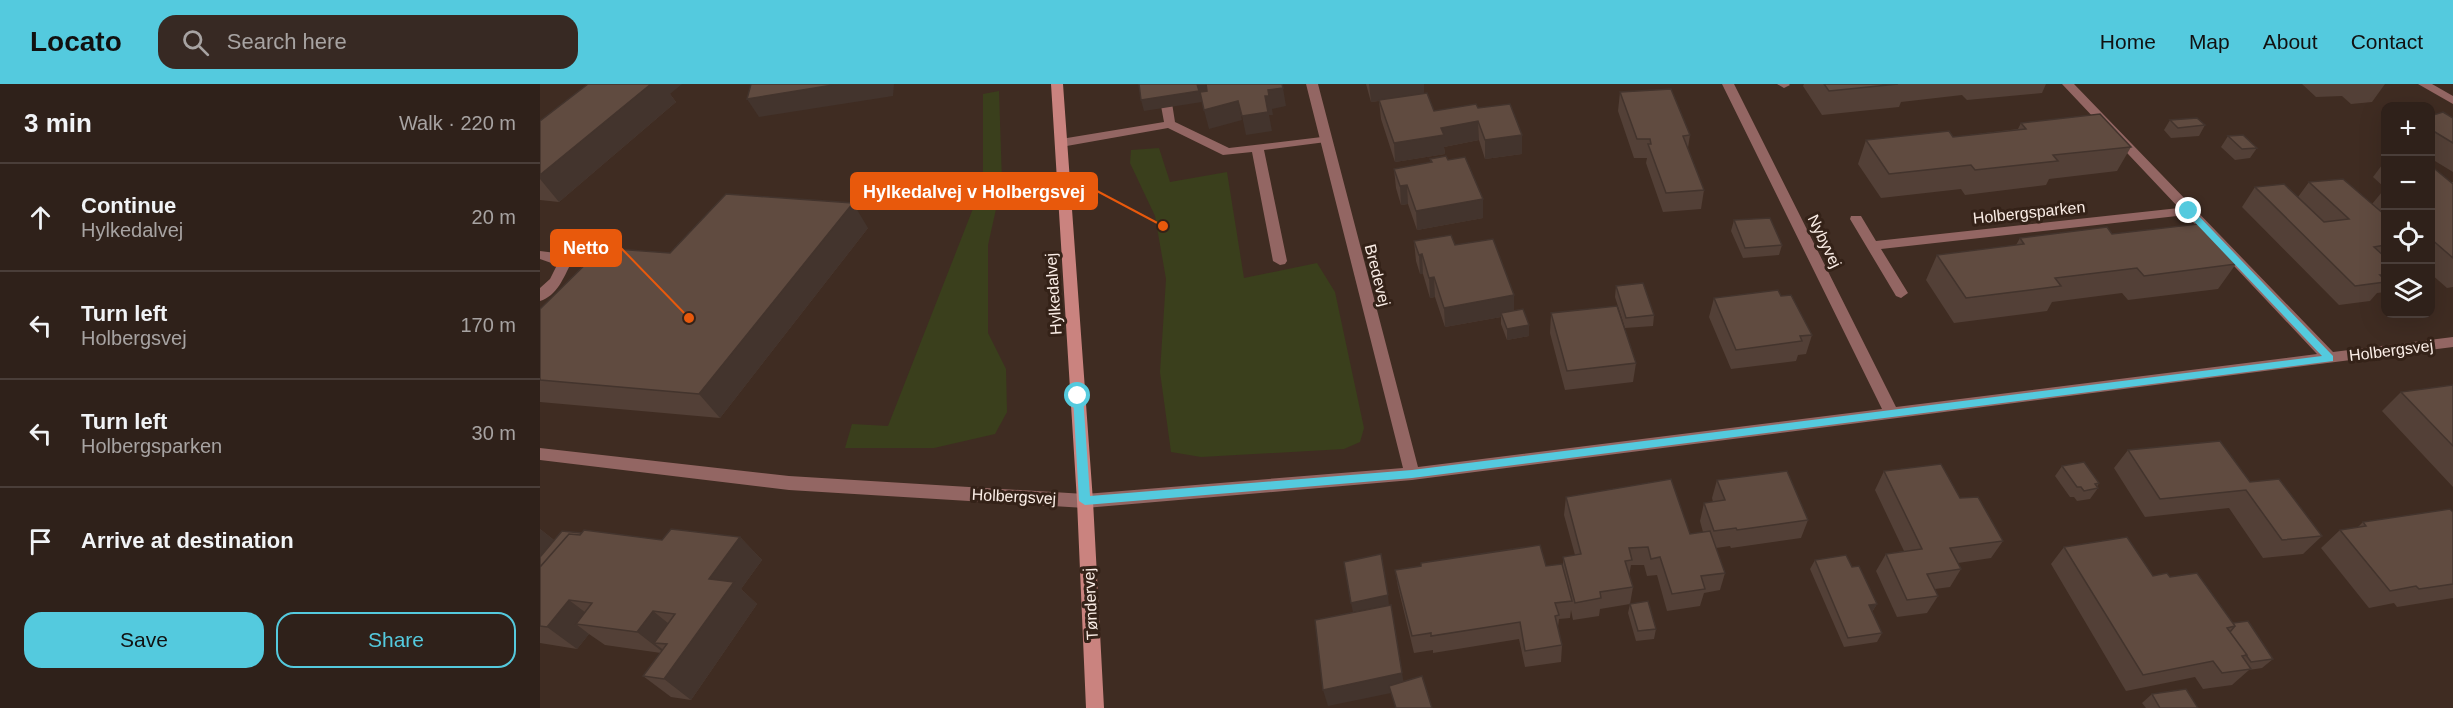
<!DOCTYPE html>
<meta charset="utf-8">
<style>
body{margin:0;font-family:Helvetica,sans-serif;background:#372923;color:#f1f3f6}
.controls{position:absolute;right:18px;top:18px;display:grid;overflow:hidden;border-radius:12px;box-shadow:0 6px 24px #0002}
.controls button{width:54px;height:54px;display:grid;place-items:center;padding:0;border:0;border-bottom:2px solid #4a3e39;background:#2f211a;color:#f1f3f6;font:30px sans-serif}
.stop{position:absolute;width:18px;height:18px;margin:-14px;border:4px solid #54cade;border-radius:50%;background:#fff}
.stop.end{background:#54cade;border-color:#fff;box-shadow:0 2px 6px #0008}
.list{margin:0;padding:0;list-style:none}
h2{display:flex;justify-content:space-between;align-items:center;height:78px;margin:0;padding:0 24px;font-size:26px}
h2 small{font-size:20px;font-weight:400;color:#a7a3a2}
.list li{display:grid;grid-template-columns:39px 1fr auto;gap:18px;align-items:center;box-sizing:border-box;height:108px;padding:0 24px;border-top:2px solid #4a3e39}
.list b{display:block;font-size:22px;white-space:nowrap}
.list p{margin:0;font-size:20px;white-space:nowrap;color:#a7a3a2}
.list em{font-size:20px;font-style:normal;color:#a7a3a2}
.actions{display:flex;gap:12px;padding:18px 24px}
.actions a{flex:1;padding:14px 0;border:2px solid #54cade;border-radius:18px;text-align:center;font-size:21px;color:#54cade}
.actions .main{background:#54cade;color:#111}
.icon{flex:none;width:33px;height:33px;fill:none;stroke:currentColor;stroke-width:2;stroke-linecap:round;stroke-linejoin:round}
.map{position:relative;flex:none;width:1913px;height:624px;overflow:hidden}
header{display:flex;align-items:center;gap:36px;box-sizing:border-box;height:84px;padding:0 30px;background:#54cade;color:#111}
header strong{font-size:28px}
nav{display:flex;gap:33px;margin-inline-start:auto;font-size:21px}
.search{width:420px;height:54px;background:#372923;display:flex;align-items:center;gap:15px;box-sizing:border-box;padding:0 21px;border-radius:18px;color:#a7a3a2;font-size:22px}
main{display:flex}
aside{flex:1;background:#2f211a}
.map>svg:first-child{display:block}
</style>
<header>
<strong>Locato</strong>
<div class="search"><svg class="icon" aria-label="search" viewBox="0 0 24 24"><circle cx="10" cy="10" r="6"/><path d="M15 15l6 6"/></svg>Search here</div>
<nav><a>Home</a><a>Map</a><a>About</a><a>Contact</a></nav>
</header>
<main>
<aside>
<h2>3 min<small>Walk · 220 m</small></h2>
<ul class="list">
<li><svg class="icon" aria-label="ahead" viewBox="0 0 24 24"><path d="M12 20V5M6 11l6-6 6 6"/></svg><div><b>Continue</b><p>Hylkedalvej</p></div><em>20 m</em></li>
<li><svg class="icon" aria-label="left" viewBox="0 0 24 24"><path d="M17 20v-9H6M10 6l-5 5 5 5"/></svg><div><b>Turn left</b><p>Holbergsvej</p></div><em>170 m</em></li>
<li><svg class="icon" aria-label="left" viewBox="0 0 24 24"><path d="M17 20v-9H6M10 6l-5 5 5 5"/></svg><div><b>Turn left</b><p>Holbergsparken</p></div><em>30 m</em></li>
<li><svg class="icon" aria-label="arrive" viewBox="0 0 24 24"><path d="M6 21V4h12l-3 4 3 4H6"/></svg><div><b>Arrive at destination</b></div></li>
</ul>
<div class="actions"><a class="main">Save</a><a>Share</a></div>
</aside>
<div class="map">
<svg width="1913" height="624" viewBox="0 0 1913 624">
<rect width="100%" height="100%" fill="#3f2c22"/>
<path fill="#3a3f1c" d="M459 7 462 98 448 161V249L466 285 467 328 455 350 394 364H305L312 340 348 342 443 99V10Z
M619 64 630 98 687 88 704 194 777 179 795 208 824 344 820 358 804 365 661 373 631 368 620 288 626 195 615 132 590 79 591 66Z"/>
<g fill="none" stroke-linecap="round" stroke-linejoin="round">
<path fill="#936663" fill-rule="evenodd" d="M617 0H629L635 38 689 64 790 52V56L786 58 724 66 747 177 745 180 740 181 733 177 712 68 683 71 628 44 521 63 515 59 521 55 624 38Z"/>
<path fill="#936663" fill-rule="evenodd" d="M766 0H778L878 383 1342 325 1182 0H1194L1356 323 1777 270 1646 131 1341 165 1368 209 1361 214 1356 212 1310 135 1311 132H1321L1336 157 1639 124 1522 0H1534L1793 268 1913 253V263L872 396 545 424 249 406 0 376V364L249 392 545 410 863 384Z
M1237 0H1249L1250 1 1244 4Z
M1878 0H1892L1913 12V20Z
M0 167 16 169 31 179C24 193 17 212 0 217V204L10 195 17 181 0 175Z"/>
<path fill="#ca837f" fill-rule="evenodd" d="M511 0H523L553 417 564 624H546L537 417Z"/>
</g>
<path fill="#534037" d="M826 0H884V10L894 27 938 24 982 51V70L945 75 939 56 904 63 905 70 855 78 841 35 839 17 831 18Z
M1264 0H1506L1502 9 1427 16 1422 11 1361 18 1359 23 1282 31 1263 2Z
M1762 0H1845L1832 18 1811 20 1802 12 1776 13Z
M1080 8 1150 51 1148 64 1164 106 1161 125 1123 128 1106 79 1107 74H1094L1078 27Z
M130 10 136 18 19 118 0 116V37Z
M1890 32 1913 34V88L1890 74Z
M1630 36 1665 41 1659 52 1631 54 1624 46Z
M1481 39 1591 63 1577 87 1509 95 1506 101 1425 111 1421 105 1341 114 1318 80 1326 56 1413 53 1478 45Z
M1688 52 1717 64 1710 74 1695 76 1681 63Z
M890 75 908 76 943 115V134L877 146 868 120 861 121 856 104 854 85 891 79Z
M1845 77V104L1833 93Z
M1890 81 1911 98H1913V203L1907 204 1890 189Z
M1769 98 1832 120 1842 108H1845V208L1837 209 1830 217 1799 221 1702 123 1715 103 1758 113Z
M1194 136 1242 161 1239 171 1203 174 1191 147Z
M328 144 180 334 0 318V225L130 169Z
M1572 150 1696 180 1678 205 1588 216 1582 209 1512 218 1507 227 1414 239 1386 196 1397 171 1476 161 1480 154Z
M874 157 915 161 974 227 989 252 967 256 961 240V233L905 243 895 213 890 214 883 190H880L876 177Z
M1076 202 1114 231 1113 242 1085 244 1075 213Z
M1241 212 1272 251 1266 270 1258 271 1256 277 1191 285 1169 233 1174 214Z
M1011 229 1096 279 1093 298 1025 306 1010 249Z
M1913 301V403L1842 327 1861 308Z
M1588 366 1710 398 1782 452 1763 470 1723 474 1689 424 1605 433 1574 384Z
M1522 382 1559 399 1557 403 1558 404 1550 415 1537 417 1534 413H1530L1515 392Z
M1344 387 1420 414 1463 457 1451 474 1418 479 1421 485 1410 503 1395 505 1398 512 1387 529 1357 533 1336 487 1346 470 1364 467 1335 406Z
M1177 396 1268 436 1261 454 1191 464 1190 462 1176 464 1185 489 1180 506 1164 509 1160 522 1127 527 1117 491 1107 492 1104 481H1091L1089 492 1093 503 1090 520 1060 525 1059 532 1033 536 1031 526 1030 534 1019 535 1018 543 1022 561 1021 578 985 583 979 555 893 569V566L874 569 858 503 855 486 1023 482V473L1035 471 1024 431 1026 413 1150 450 1163 448 1160 437 1164 419 1173 418 1172 414Z
M1913 428V514L1857 523 1854 519 1829 524 1781 464 1800 446 1818 443 1823 438Z
M0 445 14 456 41 449 122 456 200 453 222 476 201 505 217 520 151 616 131 613 103 592 121 569 65 561 49 550 37 565 0 559Z
M1524 463 1613 492 1693 539 1733 575 1722 584 1709 586 1692 601 1663 605 1655 593 1586 607 1511 480Z
M1275 476 1312 483 1337 520 1332 528 1342 549 1337 558 1304 563 1270 485Z
M1090 520 1116 545 1114 555 1096 557 1088 529Z
M1612 610 1658 624H1606L1602 619Z"/>
<path fill="#43342d" d="M111 0H142L130 10 136 18 19 118 0 95V91Z
M299 0H354L353 12 219 33 207 15Z
M657 0H666L669 15 661 16 662 18 604 27 601 16Z
M829 0H884V10L831 18Z
M743 4 746 22 732 25 733 31H729L732 47 706 51 702 32 725 12 728 6Z
M698 17 702 36 669 45 664 26Z
M938 37 939 56 904 63 905 70 855 78 854 59 901 44Z
M982 51V70L945 75V56Z
M867 101 868 120 861 121 860 102Z
M943 115V134L877 146 876 127Z
M313 119 328 144 180 334 159 310Z
M882 170 883 190H880L879 171Z
M894 193 895 213 890 214 889 194Z
M974 211V230L961 229V233L905 243 904 224Z
M989 241V252L967 256V245Z
M0 445 20 461 0 485Z
M200 453 222 476 201 505 217 520 151 616 124 595 169 495Z
M848 511 849 521 813 528 811 519Z
M29 516 58 538 36 540 49 550 37 565 7 543Z
M1337 520 1331 529 1329 521Z
M113 527 139 548 127 560 114 559 125 567 124 569 97 548Z
M862 589 865 605 849 602 851 609 788 622 783 606Z"/>
<path fill="#604b40" stroke="#43342d" stroke-width="1.5" d="M48 0H111L0 91V37Z
M211 0H299L207 15Z
M599 0H657L659 7 601 16Z
M666 0H742L743 4 728 6 729 12H725L728 28 702 32 698 17 664 26 660 8 667 7Z
M1284 0H1358L1289 7Z
M1131 5 1150 51 1143 52 1164 106 1126 109 1108 60H1111L1110 55H1097L1080 8Z
M887 9 894 27 936 20 938 24 970 20 982 51 945 56 938 37 901 44 904 51 854 59 839 16Z
M1903 28 1913 34V59L1890 45V32Z
M1560 30 1591 63 1513 71 1518 77 1435 86 1431 81 1349 90 1326 56 1409 47 1413 53 1486 45 1481 39Z
M1657 34 1665 41 1638 44 1630 36Z
M1703 51 1717 64 1702 65 1688 52Z
M906 72 908 76 925 73 943 115 876 127 867 101 860 102 854 85 892 78 890 75Z
M1890 81 1913 100V174L1890 154Z
M1803 95 1845 131V161L1834 163 1845 173V191H1840L1845 196V198L1815 202 1715 103 1744 100 1784 138 1809 135 1769 98Z
M186 110 313 119 159 310 0 296V225L62 164 130 169Z
M1230 134 1242 161 1205 164 1194 136Z
M1658 140 1696 180 1604 192 1597 184 1515 194 1521 202 1426 214 1397 171 1484 160 1480 154 1567 143 1572 150Z
M911 151 915 161 953 155 974 211 904 224 894 193 889 194 882 170 879 171 874 157Z
M1103 199 1114 231 1086 234 1076 202Z
M1238 206 1241 212 1251 211 1272 251 1260 252 1262 257 1196 266 1174 214Z
M1077 222 1096 279 1027 287 1011 229Z
M983 225 989 241 967 245 961 229Z
M1913 301V362L1861 308Z
M1680 357 1710 398 1739 395 1782 452 1742 456 1706 406 1620 415 1588 366Z
M1544 378 1559 399 1555 400 1558 404 1544 407 1541 403H1537L1522 382Z
M1401 380 1420 414 1438 413 1463 457 1410 464 1421 485 1387 490 1398 512 1367 516 1346 470 1382 465 1344 387Z
M1247 387 1268 436 1197 446 1196 444 1174 447 1164 419 1185 416 1177 396Z
M1131 395 1150 450 1170 447 1185 489 1161 492 1165 505 1132 510 1120 473 1111 475 1108 463 1089 464 1092 476 1085 477 1093 503 1060 508 1061 514 1035 519 1023 473 1041 470 1026 413Z
M1910 425 1913 428V500L1879 505 1876 502 1850 507 1800 446 1826 442 1823 438Z
M131 445 200 453 169 495 194 498 124 595 103 592 127 560 114 559 135 530 113 527 97 548 36 540 52 519 29 516 7 543 0 542V483L29 450 40 451 44 446 122 456Z
M22 447 41 449 40 451 29 450 0 483V473Z
M1587 453 1613 492 1627 489 1630 493 1657 489 1695 542 1687 544 1707 571 1702 572 1711 585 1682 589 1673 577 1603 591 1524 463Z
M1000 461 1006 482 1022 480 1032 517 1015 519 1019 531 1015 532 1022 561 985 567 980 538 891 552V549L872 552 855 486 881 482V479Z
M841 470 848 511 811 519 804 478Z
M1306 471 1312 483 1319 482 1337 520 1329 521 1342 549 1308 554 1275 476Z
M1108 517 1116 545 1098 547 1090 520Z
M851 521 862 589 783 606 775 536Z
M1708 537 1733 575 1711 578 1706 571H1707L1690 548 1695 542 1693 539Z
M882 592 892 624H856L849 602Z
M1646 605 1658 624H1620L1612 610Z"/>
<path fill="#54cade" d="M1646 125H1652L1793 272V277L872 394 545 421 539 417 533 312 538 308 543 312 550 412 872 386 1782 272 1646 129Z"/>
<g text-anchor="middle" stroke-width="6" stroke-linejoin="round" paint-order="stroke">
<g font-size="16" fill="#faede6" stroke="#342218">
<text transform="translate(1489 128) rotate(-6)" y="6">Holbergsparken</text>
<text transform="translate(1285 157) rotate(64)" y="6">Nybyvej</text>
<text transform="translate(838 191) rotate(76)" y="6">Bredevej</text>
<text transform="translate(513 210) rotate(-94)" y="6">Hylkedalvej</text>
<text transform="translate(1851 266) rotate(-7)" y="6">Holbergsvej</text>
<text transform="translate(474 412) rotate(3)" y="6">Holbergsvej</text>
<text transform="translate(550 520) rotate(-93)" y="6">Tøndervej</text>
</g>
</g>
<path fill="none" stroke="#e8590c" stroke-width="2" d="M623 142L557 107M149 234L81 164"/>
<g fill="#e8590c" stroke="#342218" stroke-width="2">
<circle cx="623" cy="142" r="6"/>
<circle cx="149" cy="234" r="6"/>
</g>
<g fill="#e8590c" stroke="#e8590c" stroke-width="2">
<rect x="311" y="89" width="246" height="36" rx="6"/>
<rect x="11" y="146" width="70" height="36" rx="6"/>
</g>
<g font-size="18" text-anchor="middle" font-weight="bold" fill="#fff">
<text x="434" y="114">Hylkedalvej v Holbergsvej</text>
<text x="46" y="170">Netto</text>
</g>
</svg>
<div class="controls">
<button>+</button>
<button>−</button>
<button><svg class="icon" aria-label="locate" viewBox="0 0 24 24"><circle cx="12" cy="12" r="6"/><path d="M12 2v4M12 18v4M2 12h4M18 12h4"/></svg></button>
<button><svg class="icon" aria-label="layers" viewBox="0 0 24 24"><path d="M12 4l9 5-9 5-9-5zM3 14l9 5 9-5"/></svg></button>
</div>
<div class="stop" style="left:538px;top:312px"></div>
<div class="stop end" style="left:1649px;top:127px"></div>
</div>
</main>
